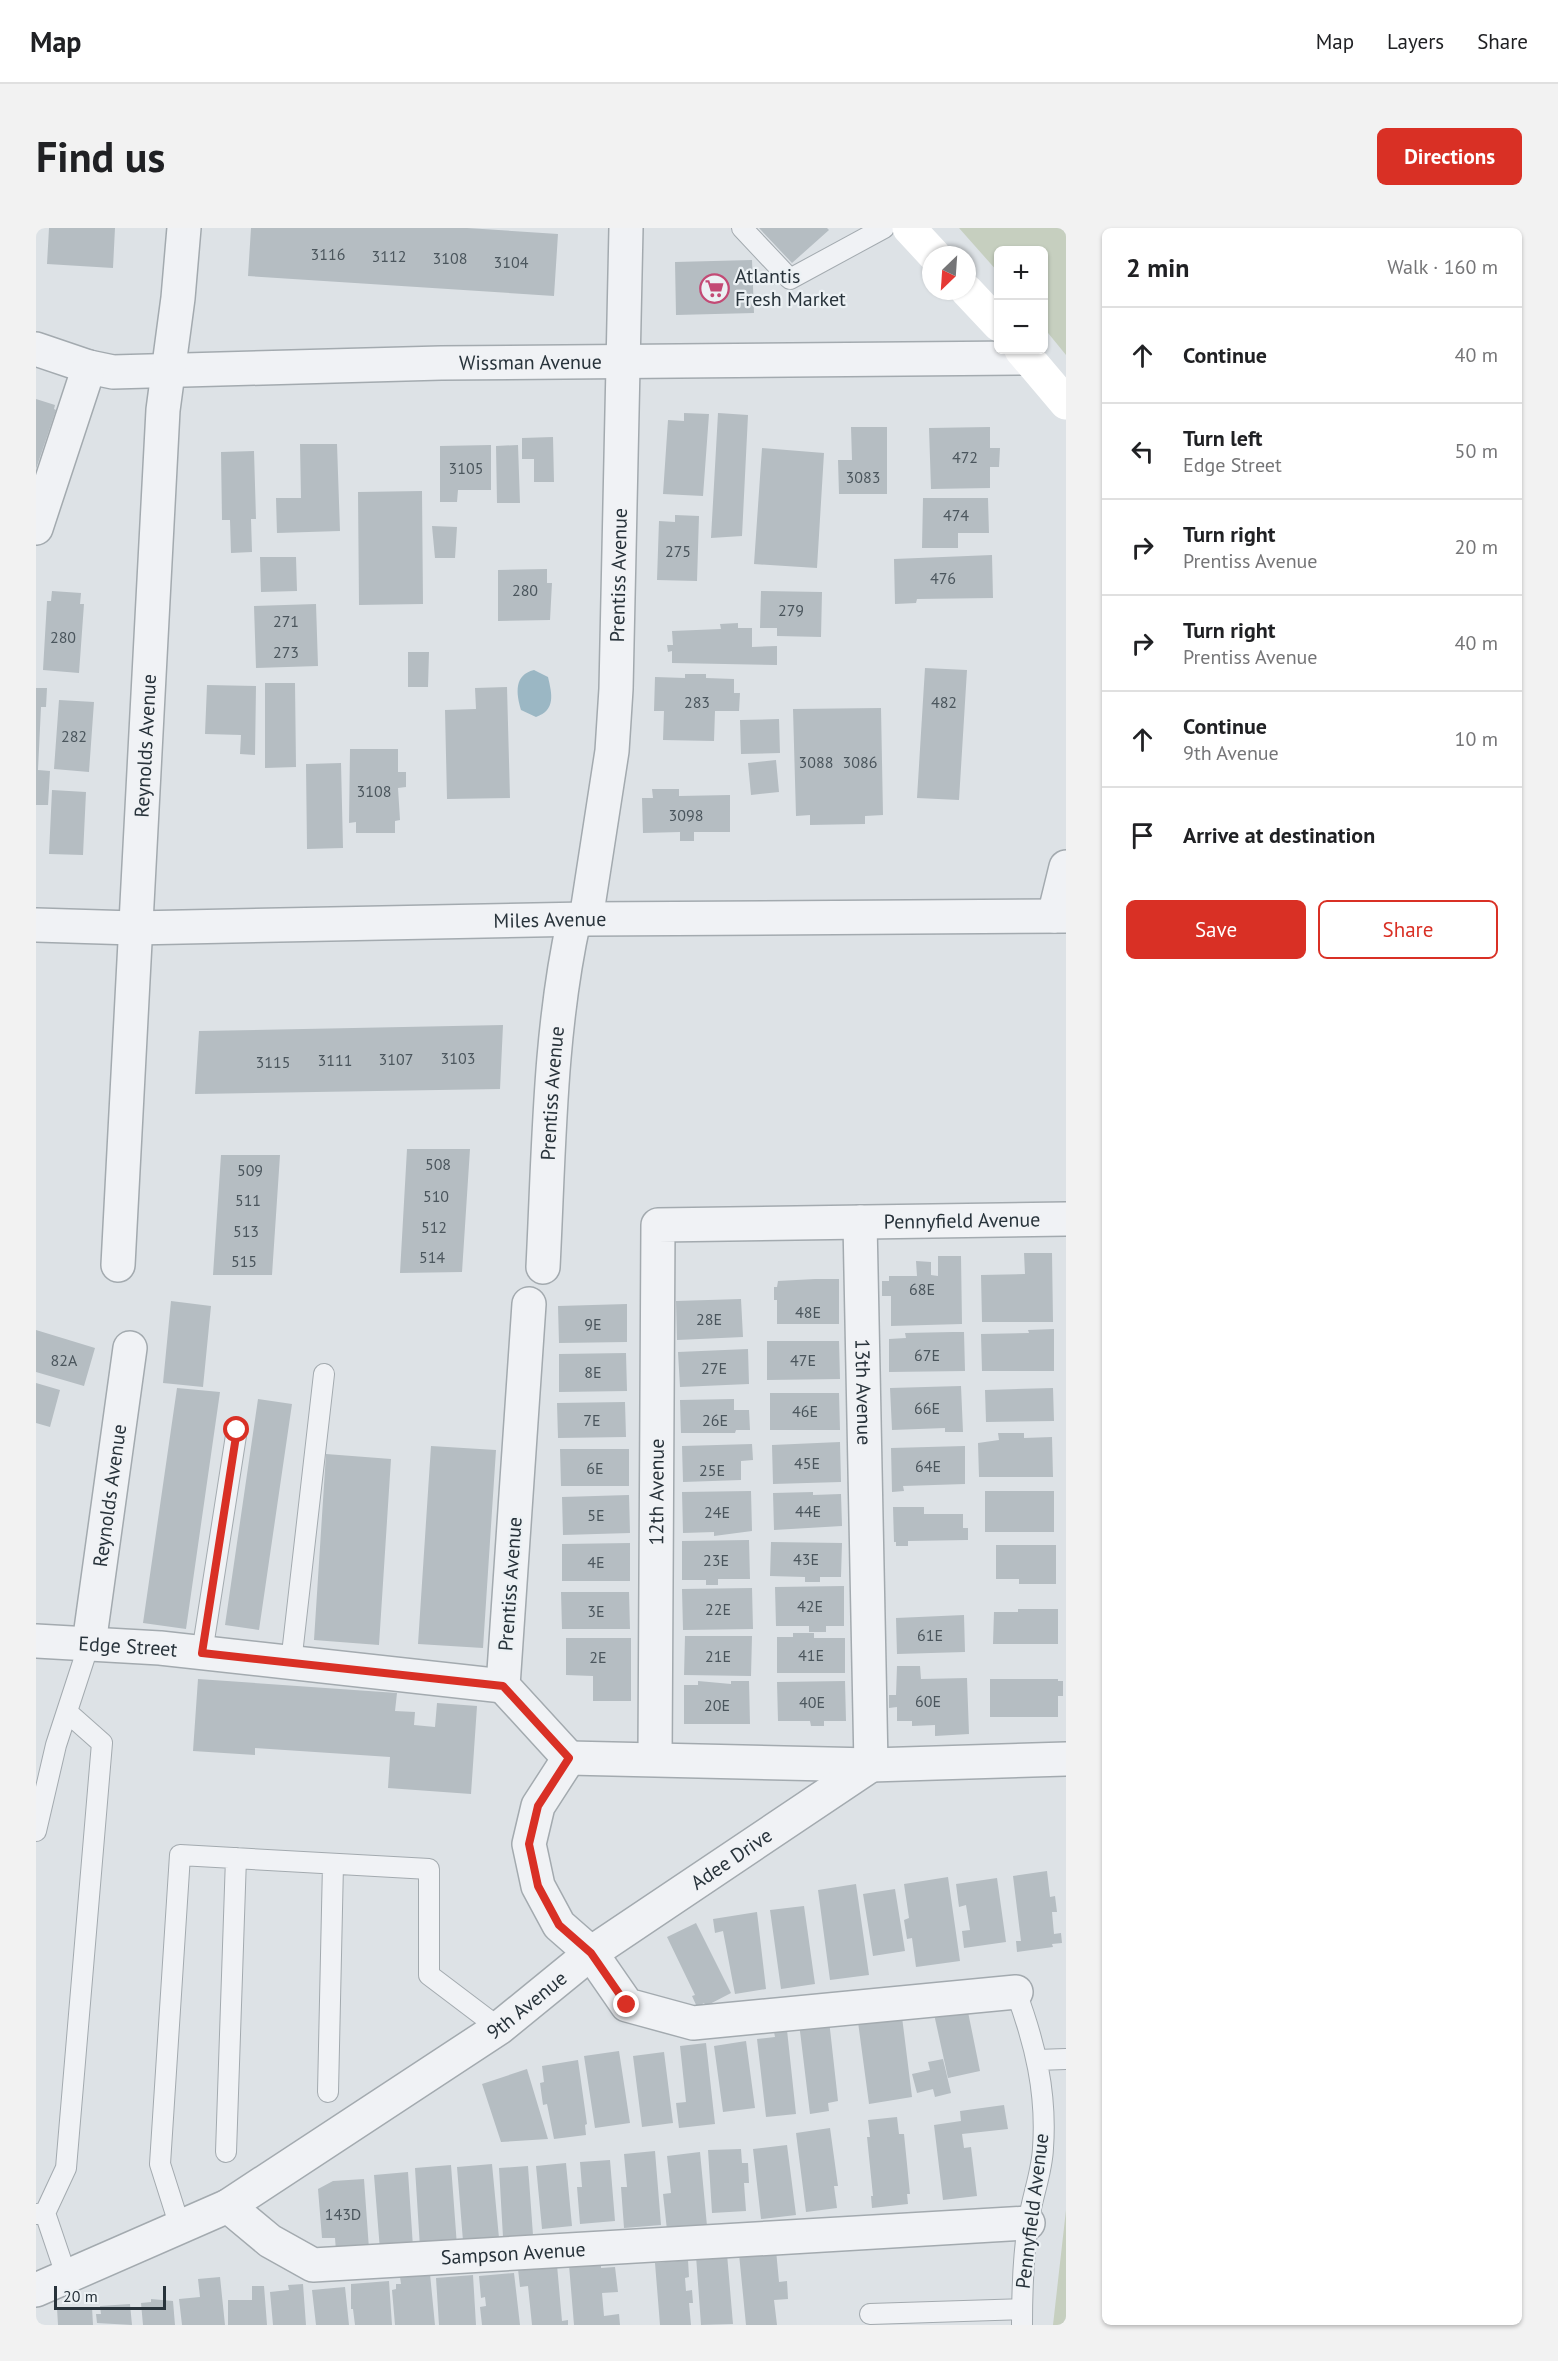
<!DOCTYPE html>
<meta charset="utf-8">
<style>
body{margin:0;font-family:"PT Sans",sans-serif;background:#f2f2f2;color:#202124}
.controls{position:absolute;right:18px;top:18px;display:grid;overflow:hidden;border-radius:9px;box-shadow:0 2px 4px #0004}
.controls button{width:54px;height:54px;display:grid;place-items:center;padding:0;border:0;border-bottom:2px solid #e0e0e0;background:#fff;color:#202124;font:30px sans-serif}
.compass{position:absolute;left:886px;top:18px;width:54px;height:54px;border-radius:50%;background:#fff;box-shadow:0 2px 4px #0004;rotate:205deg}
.scale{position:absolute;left:18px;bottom:15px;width:112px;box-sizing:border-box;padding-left:6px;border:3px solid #28333b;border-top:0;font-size:16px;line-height:21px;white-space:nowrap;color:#28333b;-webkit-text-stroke:4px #ecf1f4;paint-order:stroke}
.stop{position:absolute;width:18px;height:18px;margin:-14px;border:4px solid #d93025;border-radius:50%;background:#fff}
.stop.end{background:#d93025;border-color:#fff;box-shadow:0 2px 6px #0008}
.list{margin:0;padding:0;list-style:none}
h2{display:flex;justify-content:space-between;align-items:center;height:78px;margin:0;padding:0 24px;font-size:26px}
h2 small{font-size:20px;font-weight:400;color:#757577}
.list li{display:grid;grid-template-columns:39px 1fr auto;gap:18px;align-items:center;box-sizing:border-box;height:96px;padding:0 24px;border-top:2px solid #e0e0e0}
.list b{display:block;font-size:22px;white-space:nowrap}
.list p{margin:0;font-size:20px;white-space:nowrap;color:#757577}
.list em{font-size:20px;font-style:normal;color:#757577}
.actions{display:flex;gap:12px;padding:18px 24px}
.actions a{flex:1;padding:14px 0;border:2px solid #d93025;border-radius:9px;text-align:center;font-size:21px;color:#d93025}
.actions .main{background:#d93025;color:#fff}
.icon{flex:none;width:33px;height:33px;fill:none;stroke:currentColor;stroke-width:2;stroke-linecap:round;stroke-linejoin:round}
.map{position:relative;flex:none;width:1030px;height:2097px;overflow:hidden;border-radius:9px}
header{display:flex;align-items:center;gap:36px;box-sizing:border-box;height:84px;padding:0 30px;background:#fff;border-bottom:2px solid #e0e0e0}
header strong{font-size:28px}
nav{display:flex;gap:33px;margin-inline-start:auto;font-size:21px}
.intro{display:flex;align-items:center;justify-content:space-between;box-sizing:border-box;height:144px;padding:0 36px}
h1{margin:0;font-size:42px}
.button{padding:15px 27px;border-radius:9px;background:#d93025;color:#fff;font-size:21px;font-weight:700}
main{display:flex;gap:36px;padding:0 36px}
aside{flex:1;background:#fff;border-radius:9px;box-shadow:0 2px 4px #0004}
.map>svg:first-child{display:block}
</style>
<header>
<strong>Map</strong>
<nav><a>Map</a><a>Layers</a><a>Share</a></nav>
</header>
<div class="intro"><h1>Find us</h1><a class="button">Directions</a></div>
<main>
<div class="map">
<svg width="1030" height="2097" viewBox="0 0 1030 2097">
<rect width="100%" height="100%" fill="#dde2e6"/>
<path fill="#c6cfbf" d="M923 0H1030V127L1008 100V22H963L962 44Z
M1030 1982V2097H1017Z"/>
<path fill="#9bb7c4" d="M498 442 512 449C516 466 520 482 500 489L485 482C480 465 478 447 498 442Z"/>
<path fill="#b5bdc2" d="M13 0H79L77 40 11 36Z
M215 0H431L522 6 518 68 212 48Z
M723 0H791L793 2 756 35Z
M716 32 718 85 640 87 639 34Z
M0 171 19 177 18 181 20 182 0 241Z
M648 185 673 186 667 268 627 266 632 192 648 193Z
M682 185 712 187 706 308 675 310Z
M815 199H851V266H803L802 232H816Z
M954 199V220H964L963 239H954V260L895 261 893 200Z
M517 209 518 254H498V231H486V210Z
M264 216H301L304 303 241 305 240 270H265Z
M455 217V262H422L421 274H404V218Z
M482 217 484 275H461L460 218Z
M726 220 788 225 781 340 718 336Z
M218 223 220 291H215L216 324 195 325 194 292H186L185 224Z
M386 263 387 376 323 377 322 264Z
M887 270H952L953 305H922V320H886Z
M639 287 663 288 661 353 621 352 623 293 639 294Z
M396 298 421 299 419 330H399Z
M956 327 957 370 881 371 880 375 859 376 858 331Z
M224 329H260L261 363 225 364Z
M511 341V355H516L514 392 462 393V342Z
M16 363 45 365 44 376H48L43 445 7 442 11 373H15Z
M725 363 786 364 785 409 741 408V400H724Z
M280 376 282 438 220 440 218 378Z
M702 395V400H716V419L741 418V437L636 435V423L632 424 631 417H637L636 403 685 401 684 396Z
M372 424H393L392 459H372Z
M889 440 931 442 923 572 881 570Z
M649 446H670V450L698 451V465H704L703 483H679L678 513 627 512 628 483H618L619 449 649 450Z
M229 455H259L260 539 229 540Z
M171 457 220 458 219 527 204 526 205 507 169 506Z
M471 459 474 570 411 571 409 482 440 481 439 460Z
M0 460H11L10 479H5L2 542 14 543 12 577H0Z
M23 472 58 474 53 544 18 541Z
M845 480 847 587 829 588V596L774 597V587L760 588 757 481Z
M743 491 744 525 705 526 704 492Z
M314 521H362V544H370V559L362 560 364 592 359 593V605H320V594L313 595Z
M740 532 743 564 715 567 712 535Z
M305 535 307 620 271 621 270 536Z
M616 561H643V568L694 567V604H658V613H644V604L607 605 606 570H617Z
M16 562 50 564 47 627 13 626Z
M467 797 464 861 159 866 163 803Z
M371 921H434L426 1044 364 1045Z
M185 927H244L236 1047H177Z
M988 1025H1016L1017 1094H946L945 1047 989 1046Z
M902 1028H925L926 1096 855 1098V1068H846V1053H853V1048H881L880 1033 895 1034V1047L902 1048Z
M779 1051H803V1096H741V1072H738V1059H741L742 1053Z
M705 1071 707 1109 641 1112 640 1073Z
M135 1073 175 1078 167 1159 127 1155Z
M591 1076V1114L523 1115 522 1078Z
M1018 1101V1143H946L945 1106 993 1105 992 1102Z
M0 1102 59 1120 48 1158 0 1144Z
M917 1104H928L929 1143 853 1144V1111L870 1110 869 1105Z
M731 1113H803L804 1151 731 1152Z
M712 1121 713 1156 644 1159 642 1124Z
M590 1125 591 1163 523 1164V1126Z
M0 1155 24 1162 14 1199 0 1195Z
M925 1158 927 1204H909V1200L856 1202 854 1160Z
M141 1160 184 1164 150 1401 107 1395Z
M1017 1160 1018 1193 950 1194 949 1162Z
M734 1165H803L804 1202H734Z
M222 1171 256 1176 223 1402 189 1397Z
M698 1171V1182H713L714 1202H700L699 1205H645L644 1172Z
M589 1174 590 1209 522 1210 521 1175Z
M962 1205H988V1210L1016 1209 1017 1249H943L942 1215 963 1212Z
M804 1214 805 1254 737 1256 736 1217Z
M716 1216 717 1232 705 1233V1252L647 1254 646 1218Z
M395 1218 460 1222 447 1420 382 1416Z
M929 1218V1256L867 1258 868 1263 856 1264 855 1220Z
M524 1221H593V1258H525Z
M290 1226 355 1231 343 1417 278 1412Z
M715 1263 716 1303 678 1308V1304L647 1305 646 1264Z
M949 1263H1018V1304H949Z
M777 1264V1267L805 1266 806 1298 738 1302 737 1265Z
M593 1267 594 1305 527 1307 526 1269Z
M857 1279H888V1286H927V1300H932V1312L872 1313V1318H860V1314H858Z
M713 1312 714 1351H682V1357H670V1352H646V1313Z
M735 1314 806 1315 805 1349H784V1354H769V1349L734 1348Z
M594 1315V1353H526V1316Z
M960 1317H1020V1356H983V1351H960Z
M808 1358V1398H790V1404H773V1398H740L739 1359Z
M716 1360 717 1401 647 1402 646 1361Z
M525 1364H593L594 1401H526Z
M982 1381H1022V1416H957L958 1384H982Z
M928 1387 929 1424 861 1426 860 1390Z
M757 1405H778V1410H809V1445H741V1409H757Z
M649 1408H716L715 1448 648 1447Z
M530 1410H595V1473H557V1448L530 1447Z
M861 1438H884L885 1451 931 1450 933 1506 899 1508V1497L876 1498V1493H861V1479L853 1480V1467H860Z
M162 1451 361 1465 359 1483 379 1484 378 1497 399 1499 401 1475 441 1478 435 1566 352 1560 354 1529 219 1520V1527L157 1523Z
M954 1451H1022V1453H1027V1468H1022V1489H954Z
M662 1453 695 1456V1453H713L714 1496H648V1457H662Z
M809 1453 810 1493H788V1498H775L774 1493H742L741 1454Z
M1011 1643 1014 1669 1019 1668 1021 1684H1016L1018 1706 1025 1705 1026 1715 1016 1716 1017 1719 981 1724 980 1713H985L977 1648Z
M912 1649 924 1733 880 1739 876 1710 871 1711 868 1692 873 1690 868 1656Z
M961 1650 970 1714 928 1720 926 1703 934 1702 930 1677 923 1679 920 1656Z
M820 1656 833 1747 794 1752 782 1662Z
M859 1661 869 1723 837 1728 827 1666Z
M768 1678 779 1756 745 1761 734 1682Z
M721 1684 730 1761 699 1766 687 1703 679 1705 677 1691Z
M660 1695 695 1765 670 1778 668 1775 661 1779 656 1768 659 1767 631 1709Z
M931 1779 944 1843 912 1850 898 1786Z
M866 1789 876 1869 833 1876 822 1794Z
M793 1792 802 1873 792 1875 793 1883 774 1886 763 1795Z
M751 1802 760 1886 730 1889 721 1811 739 1809 738 1804Z
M710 1813 719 1880 687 1884 678 1818Z
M670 1815 679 1896 643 1900 640 1875 650 1874 644 1818Z
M583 1823 594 1895 559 1900 548 1828Z
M628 1824 637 1895 606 1899 597 1828Z
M907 1831 915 1865 899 1869 897 1861 881 1865 876 1846 894 1842 892 1834Z
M542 1832 551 1896 549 1897 550 1907 518 1911 511 1876 507 1877 504 1855 508 1854 506 1838Z
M491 1841 512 1911 465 1914 446 1856Z
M968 1877 972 1901 926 1906 928 1920 935 1919 941 1968 907 1972 898 1897 925 1893 924 1883Z
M861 1889 863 1906H868L874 1966H871L872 1976 836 1980 835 1968H837L831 1909H834L832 1892Z
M794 1900 802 1958H798L801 1980 770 1984 760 1905Z
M751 1917 760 1987 725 1991 717 1921Z
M705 1921 706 1935H712L713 1955H708L710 1983 676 1985 672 1922Z
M619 1923 625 1997 588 2000 585 1959H591L588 1926Z
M664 1924 671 1998 631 2002 627 1966 635 1965 631 1928Z
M574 1932 579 1993 544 1996 541 1959H546L544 1934Z
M530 1935 536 1998 506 2001 500 1938Z
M456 1936 463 2010 427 2013 421 1939Z
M415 1937 421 2018 384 2020 379 1940Z
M492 1938 497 2007 467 2009 463 1940Z
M372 1944 377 2019 344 2022 338 1947Z
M328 1951 333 2021 300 2023 299 2010H286L282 1961 297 1953Z
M740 2022 743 2054 751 2053 752 2071 738 2072 741 2097H710L703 2026Z
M691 2026 697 2096 665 2097 660 2028Z
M652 2032 653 2049 649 2050 650 2063 656 2062 657 2075H653L655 2097H624L619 2035Z
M565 2034V2040L579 2039 582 2064 566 2065 568 2088 583 2086 584 2097H538L533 2037Z
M521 2037 526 2093 532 2092V2097H496L492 2058 484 2059 482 2041Z
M478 2045 484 2097H446L444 2079 450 2078 449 2069 445 2070 443 2048Z
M394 2046 399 2097H359L356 2062 360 2061V2056H365L364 2049Z
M437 2047 440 2097H403L400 2050Z
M184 2049 189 2097H146L143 2071 164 2069 162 2051Z
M353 2053 356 2097H319L317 2081H315V2056Z
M267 2056 270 2097H237L234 2064 253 2062 252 2057Z
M216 2058H228L231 2097H192V2072H216Z
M309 2059 313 2097H280L276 2062Z
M115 2071 137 2073 139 2097H107L105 2075 115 2074Z
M94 2076 96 2097 61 2095 60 2086H65L64 2078Z
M56 2079 57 2097H22L21 2080Z"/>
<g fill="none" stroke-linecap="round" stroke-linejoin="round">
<defs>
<path id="lane" d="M706 0 754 51 848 0
M166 1425 201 1201
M255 1435 288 1146
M0 1603 20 1517 53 1416
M980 1764C999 1815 1011 1865 1007 1920 1006 1946 995 1971 992 1997 987 2030 986 2064 986 2097
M1001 1832 1030 1831
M292 1864 297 1636
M190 1924 200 1630
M9 1985 30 1940 66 1515 31 1484
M0 1986 9 1985 30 2047
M144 1999 124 1936 144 1627 393 1641V1747L463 1800
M834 2086 986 2081"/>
<g id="street">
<path id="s1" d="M0 121 53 139 77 144 405 135 992 130"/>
<path d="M0 300 53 139"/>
<path d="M1018 688 1030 639"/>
<path id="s2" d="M550 691 576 523 580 461 590 0"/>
<path id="s3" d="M0 697 98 700 550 691 1030 688"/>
<path id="s4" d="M824 994 835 1537"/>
<path id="s5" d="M82 1037 127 182 142 70 148 0"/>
<path id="s6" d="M507 1039C513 923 513 805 538 692"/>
<path d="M493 1076 467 1458 533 1530"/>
<path id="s7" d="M0 1413 124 1420 467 1458"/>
<path id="s8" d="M53 1416 94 1120"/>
<path d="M533 1530 502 1578 493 1616 502 1658 523 1697 555 1725 591 1777 657 1795 980 1764"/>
<path d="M533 1530 835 1537 1030 1531"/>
<path id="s9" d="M619 1531 622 997 1030 991"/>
<path id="s10" d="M192 1978 463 1800 555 1725 835 1537"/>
<path id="s11" d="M0 2062 192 1978 234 2013 277 2037 992 1995"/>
</g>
</defs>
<use href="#lane" stroke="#a3aaaf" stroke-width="22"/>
<use href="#street" stroke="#a3aaaf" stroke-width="36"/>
<use href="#lane" stroke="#f0f2f5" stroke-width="20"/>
<use href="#street" stroke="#f0f2f5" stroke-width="33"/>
<path stroke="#fff" stroke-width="33" d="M873 0 898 27
M931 63 963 97
M985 122 1030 175"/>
</g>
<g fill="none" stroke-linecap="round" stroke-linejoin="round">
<path stroke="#d93025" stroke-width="8" d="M201 1202 166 1425 467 1458 533 1530 502 1578 493 1616 502 1658 523 1697 555 1725 591 1777"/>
</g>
<defs>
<symbol id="supermarket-ring" viewBox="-11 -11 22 22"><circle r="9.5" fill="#ecf1f4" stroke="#c34a75" stroke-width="1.5"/><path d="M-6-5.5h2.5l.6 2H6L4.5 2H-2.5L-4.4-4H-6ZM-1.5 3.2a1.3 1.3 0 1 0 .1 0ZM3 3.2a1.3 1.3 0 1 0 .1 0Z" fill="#c34a75"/></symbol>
</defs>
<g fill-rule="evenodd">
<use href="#supermarket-ring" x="662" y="44" width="33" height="33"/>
</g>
<g text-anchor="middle" stroke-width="4.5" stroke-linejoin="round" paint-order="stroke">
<g font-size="16" fill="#4b565d">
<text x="292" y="32">3116</text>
<text x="353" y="34">3112</text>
<text x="414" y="36">3108</text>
<text x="475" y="40">3104</text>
<text x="929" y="235">472</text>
<text x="430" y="246">3105</text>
<text x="827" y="255">3083</text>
<text x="920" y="293">474</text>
<text x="642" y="329">275</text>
<text x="907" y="356">476</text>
<text x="489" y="368">280</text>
<text x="755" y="388">279</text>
<text x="250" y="399">271</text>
<text x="27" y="415">280</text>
<text x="250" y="430">273</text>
<text x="661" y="480">283</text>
<text x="908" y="480">482</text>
<text x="38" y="514">282</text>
<text x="780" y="540">3088</text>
<text x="824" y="540">3086</text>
<text x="338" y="569">3108</text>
<text x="650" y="593">3098</text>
<text x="422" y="836">3103</text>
<text x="360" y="837">3107</text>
<text x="299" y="838">3111</text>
<text x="237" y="840">3115</text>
<text x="402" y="942">508</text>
<text x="214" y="948">509</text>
<text x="400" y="974">510</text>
<text x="212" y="978">511</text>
<text x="398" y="1005">512</text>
<text x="210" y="1009">513</text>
<text x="396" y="1035">514</text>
<text x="208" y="1039">515</text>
<text x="886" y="1067">68E</text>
<text x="772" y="1090">48E</text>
<text x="673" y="1097">28E</text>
<text x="557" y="1102">9E</text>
<text x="891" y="1133">67E</text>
<text x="28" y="1138">82A</text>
<text x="767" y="1138">47E</text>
<text x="678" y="1146">27E</text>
<text x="557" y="1150">8E</text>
<text x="891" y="1186">66E</text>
<text x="769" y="1189">46E</text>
<text x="556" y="1198">7E</text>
<text x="679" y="1198">26E</text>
<text x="771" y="1241">45E</text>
<text x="892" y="1244">64E</text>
<text x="559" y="1246">6E</text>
<text x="676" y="1248">25E</text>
<text x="772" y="1289">44E</text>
<text x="681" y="1290">24E</text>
<text x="560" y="1293">5E</text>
<text x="770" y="1337">43E</text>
<text x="680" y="1338">23E</text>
<text x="560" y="1340">4E</text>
<text x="774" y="1384">42E</text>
<text x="682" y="1387">22E</text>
<text x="560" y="1389">3E</text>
<text x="894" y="1413">61E</text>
<text x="775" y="1433">41E</text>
<text x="682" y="1434">21E</text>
<text x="562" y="1435">2E</text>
<text x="892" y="1479">60E</text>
<text x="776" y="1480">40E</text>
<text x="681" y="1483">20E</text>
<text x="307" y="1992">143D</text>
</g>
<g font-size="20" fill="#28333b" stroke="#ecf1f4" text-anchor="start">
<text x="699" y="55">Atlantis<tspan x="699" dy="23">Fresh Market</tspan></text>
</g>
<g font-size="20" fill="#28333b" stroke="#ecf1f4">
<text dy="7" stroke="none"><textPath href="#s1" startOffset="498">Wissman Avenue</textPath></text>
<text dy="7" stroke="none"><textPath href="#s2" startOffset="346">Prentiss Avenue</textPath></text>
<text dy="7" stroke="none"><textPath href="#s5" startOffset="520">Reynolds Avenue</textPath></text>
<text dy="7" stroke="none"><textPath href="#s3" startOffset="514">Miles Avenue</textPath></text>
<text dy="7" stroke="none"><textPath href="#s6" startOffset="174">Prentiss Avenue</textPath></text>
<text dy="7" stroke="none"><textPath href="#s9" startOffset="838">Pennyfield Avenue</textPath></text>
<text dy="7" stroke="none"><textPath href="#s4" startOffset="170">13th Avenue</textPath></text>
<text dy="7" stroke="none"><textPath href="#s9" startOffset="267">12th Avenue</textPath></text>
<text dy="7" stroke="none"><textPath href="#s8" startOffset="150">Reynolds Avenue</textPath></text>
<text transform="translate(474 1356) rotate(-86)" y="7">Prentiss Avenue</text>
<text dy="7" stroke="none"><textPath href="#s7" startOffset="92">Edge Street</textPath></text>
<text dy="7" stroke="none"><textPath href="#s10" startOffset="612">Adee Drive</textPath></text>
<text dy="7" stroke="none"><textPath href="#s10" startOffset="360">9th Avenue</textPath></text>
<text transform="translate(996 1983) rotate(-83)" y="7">Pennyfield Avenue</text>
<text dy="7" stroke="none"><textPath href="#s11" startOffset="514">Sampson Avenue</textPath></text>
</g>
</g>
</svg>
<div class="controls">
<button>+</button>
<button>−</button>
</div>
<svg class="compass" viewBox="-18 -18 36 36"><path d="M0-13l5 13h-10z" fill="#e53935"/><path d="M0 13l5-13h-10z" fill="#757577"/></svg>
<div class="scale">20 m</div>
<div class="stop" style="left:201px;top:1202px"></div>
<div class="stop end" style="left:591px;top:1777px"></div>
</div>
<aside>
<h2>2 min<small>Walk · 160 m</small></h2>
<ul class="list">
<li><svg class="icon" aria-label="ahead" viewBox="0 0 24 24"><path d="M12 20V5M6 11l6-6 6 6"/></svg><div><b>Continue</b></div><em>40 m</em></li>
<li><svg class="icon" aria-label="left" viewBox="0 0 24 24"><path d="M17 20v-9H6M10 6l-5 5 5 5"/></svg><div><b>Turn left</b><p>Edge Street</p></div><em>50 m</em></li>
<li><svg class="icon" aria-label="right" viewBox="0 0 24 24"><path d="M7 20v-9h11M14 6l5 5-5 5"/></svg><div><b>Turn right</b><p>Prentiss Avenue</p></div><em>20 m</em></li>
<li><svg class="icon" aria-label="right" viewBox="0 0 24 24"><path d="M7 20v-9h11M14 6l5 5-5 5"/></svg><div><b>Turn right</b><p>Prentiss Avenue</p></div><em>40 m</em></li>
<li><svg class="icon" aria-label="ahead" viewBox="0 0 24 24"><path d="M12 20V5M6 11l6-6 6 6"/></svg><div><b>Continue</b><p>9th Avenue</p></div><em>10 m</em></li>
<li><svg class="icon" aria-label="arrive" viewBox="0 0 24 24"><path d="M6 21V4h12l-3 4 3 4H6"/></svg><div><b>Arrive at destination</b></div></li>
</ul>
<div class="actions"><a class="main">Save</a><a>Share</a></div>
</aside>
</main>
